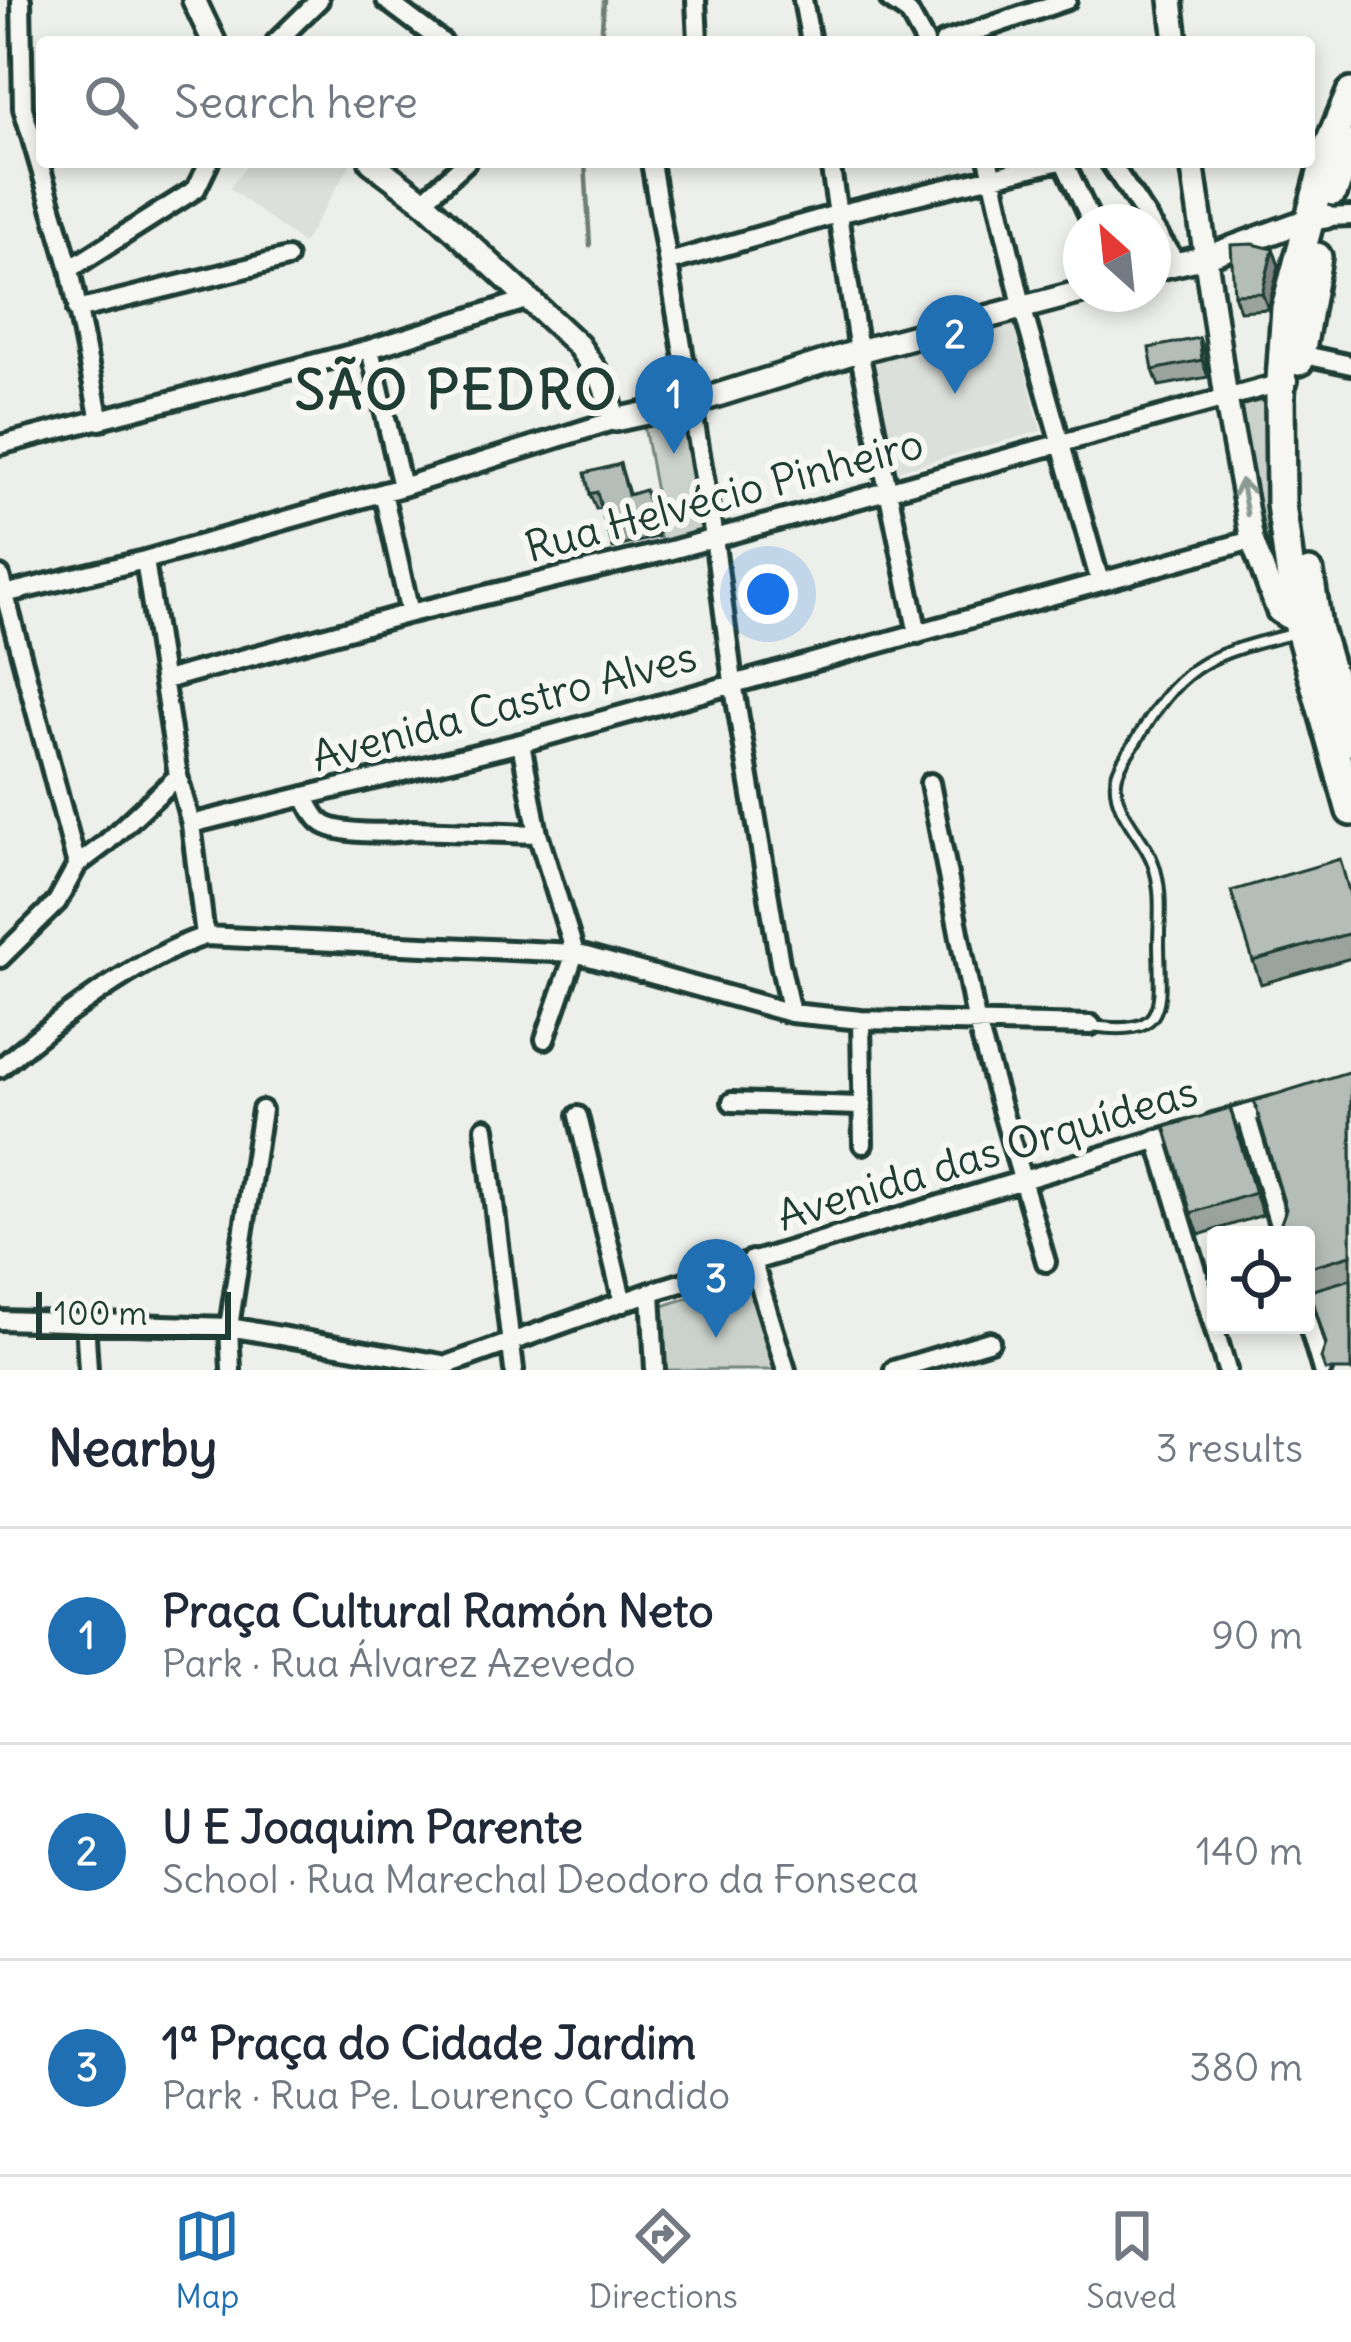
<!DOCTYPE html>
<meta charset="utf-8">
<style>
body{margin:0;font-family:Delius,sans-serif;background:#f6f6f7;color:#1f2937}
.controls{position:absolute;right:36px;bottom:36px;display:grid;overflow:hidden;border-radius:12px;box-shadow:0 6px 18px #0003}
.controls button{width:108px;height:108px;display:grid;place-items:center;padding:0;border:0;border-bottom:3px solid #e0e1e3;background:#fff;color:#1f2937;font:60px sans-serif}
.compass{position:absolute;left:1063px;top:204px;width:108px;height:108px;border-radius:50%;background:#fff;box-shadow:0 6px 18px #0003;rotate:333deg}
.scale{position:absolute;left:36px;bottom:30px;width:195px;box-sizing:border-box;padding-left:12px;border:6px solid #1f3d34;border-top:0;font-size:33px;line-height:42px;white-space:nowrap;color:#1f3d34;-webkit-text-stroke:9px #f6f6f2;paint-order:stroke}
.you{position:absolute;left:768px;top:594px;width:42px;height:42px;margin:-30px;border:9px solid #fff;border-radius:50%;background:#1a73e8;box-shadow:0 0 0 18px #1a73e833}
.badge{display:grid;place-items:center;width:78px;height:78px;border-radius:50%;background:#1f6fb2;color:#fff;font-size:39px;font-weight:700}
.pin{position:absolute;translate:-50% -99px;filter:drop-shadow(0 3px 6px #0008)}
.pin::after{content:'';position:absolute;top:63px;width:42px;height:36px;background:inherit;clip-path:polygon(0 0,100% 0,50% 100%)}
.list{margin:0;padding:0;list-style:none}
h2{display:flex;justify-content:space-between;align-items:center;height:156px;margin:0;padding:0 48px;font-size:51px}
h2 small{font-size:39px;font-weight:400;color:#747a83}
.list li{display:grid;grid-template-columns:78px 1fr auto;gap:36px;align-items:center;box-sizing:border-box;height:216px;padding:0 48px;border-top:3px solid #e0e1e3}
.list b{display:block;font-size:45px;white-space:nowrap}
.list p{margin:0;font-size:39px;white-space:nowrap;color:#747a83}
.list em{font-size:39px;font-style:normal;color:#747a83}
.icon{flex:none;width:66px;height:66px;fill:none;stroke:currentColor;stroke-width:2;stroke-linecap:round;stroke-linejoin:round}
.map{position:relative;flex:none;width:1351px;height:1370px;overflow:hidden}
.search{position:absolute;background:#fff;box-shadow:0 6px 18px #0003;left:36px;right:36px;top:36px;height:132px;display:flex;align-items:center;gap:30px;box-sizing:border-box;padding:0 42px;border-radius:12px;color:#747a83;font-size:45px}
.sheet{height:804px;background:#fff}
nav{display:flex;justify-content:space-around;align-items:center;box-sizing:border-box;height:168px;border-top:3px solid #e0e1e3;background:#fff;font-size:33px;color:#747a83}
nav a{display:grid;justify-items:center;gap:6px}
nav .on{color:#1f6fb2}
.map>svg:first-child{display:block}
</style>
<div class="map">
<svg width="1351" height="1370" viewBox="0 0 1351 1370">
<rect width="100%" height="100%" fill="#edefea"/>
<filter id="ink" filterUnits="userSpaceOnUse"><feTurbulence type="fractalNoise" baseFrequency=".00833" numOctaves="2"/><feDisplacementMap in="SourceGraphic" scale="24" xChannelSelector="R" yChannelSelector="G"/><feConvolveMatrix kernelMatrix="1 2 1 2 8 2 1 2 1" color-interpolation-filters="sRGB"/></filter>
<g filter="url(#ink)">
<path fill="#dce0db" d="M250 162H352L303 244 229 188Z
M1011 316 1041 431 897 471 868 358Z"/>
<path fill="#cbd2cc" stroke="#758880" stroke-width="3" d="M1265 397V495L1276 581 1256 528 1238 403Z
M689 404 714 537 664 552 649 495 656 492 642 415Z
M751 1277 780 1370H664L660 1307Z"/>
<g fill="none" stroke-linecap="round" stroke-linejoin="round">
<path stroke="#6c7e77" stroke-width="4.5" d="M601 42 604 0
M585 162 590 246"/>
<defs>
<path id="service" d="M1093 1026C1169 1037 1160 1006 1159 945 1159 917 1163 891 1153 863 1144 836 1113 812 1116 781 1117 765 1133 747 1141 733 1185 659 1216 653 1296 633"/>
<path id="minor" d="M21 0 23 108 70 269 100 421
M386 0 442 42
M696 0 698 42
M803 0 811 42
M890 0 909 13 925 42
M276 42 319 0
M944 42 1067 0
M651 162 714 537 733 682 780 963 791 1013
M830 162 859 351 918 634
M989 162 1023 310 1100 582
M1064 162 1092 222
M1110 162 1150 222
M423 201 466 162
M1326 217 1351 216
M1153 227 1176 262
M669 262 837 214 1056 162
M70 269 196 189 209 162
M77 310 287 258
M370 349 402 487
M1300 354 1351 365
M0 445 370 349 529 299
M383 492 410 613
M145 560 178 776 191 824 205 936
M0 576 77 865
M0 595 145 560 402 487 615 420
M165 680 410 613 664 552 1288 381
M521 743 538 834 575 953 545 1039
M930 783 976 1020 1046 1262
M304 796C309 804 313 816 321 822 336 835 393 834 412 830L538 834
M191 824 521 743 1252 540
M0 958 57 902 77 865 106 843 178 776
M861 1020 863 1144
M0 1068C52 1023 140 957 205 936L575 953 791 1013 861 1020 1091 1025
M732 1102 860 1106
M1246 1114 1282 1235
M578 1116 623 1303
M1213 1123 1275 1106
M485 1128 514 1370
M1157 1139 1227 1370
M752 1260 786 1370
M651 1292 655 1370
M1306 1316 1322 1370
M0 1320 229 1327 447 1365 651 1292 1189 1130
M85 1320 88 1370
M231 1370 229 1327 262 1110
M894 1370 990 1341"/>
<path id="tertiary" d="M194 0 214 42
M1171 0 1176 42
M371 162 423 201 578 345 603 382 615 420 689 404 859 351 1081 292
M1192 162 1226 398 1252 540 1278 611 1287 617 1308 614
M1153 269 1206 257 1307 220 1326 217"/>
<path id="trunk" d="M1351 93 1330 143 1286 308 1280 395 1281 504 1296 616 1351 811
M1333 191 1351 145
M1299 361 1317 257
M1309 573 1317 627 1351 741"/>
</defs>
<use href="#service" stroke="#1f3d34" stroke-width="16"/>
<use href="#minor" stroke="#1f3d34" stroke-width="26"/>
<use href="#tertiary" stroke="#1f3d34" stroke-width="30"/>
<use href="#trunk" stroke="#1f3d34" stroke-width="36"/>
<use href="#service" stroke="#f6f6f2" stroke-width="8"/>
<use href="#minor" stroke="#f6f6f2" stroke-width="16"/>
<use href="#tertiary" stroke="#f6f6f2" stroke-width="21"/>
<use href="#trunk" stroke="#f6f6f2" stroke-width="27"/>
</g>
<path fill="#9ba39e" stroke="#1f3d34" stroke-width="3" d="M1273 249 1279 266 1268 309 1240 311 1234 294Z
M1199 338 1205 355 1208 377 1159 386 1153 370Z
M620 464 629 494 651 506 658 537 613 548 601 508 596 509 590 494Z
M1351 893V958L1261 984 1253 961Z
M1351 1071V1370L1326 1344 1310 1291 1306 1292V1235Z
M1230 1108 1263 1215 1199 1235 1191 1213Z"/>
<path fill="#7e8481" stroke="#1f3d34" stroke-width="3" d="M1273 249 1279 266 1268 309 1262 293Z
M1199 338 1205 355 1208 377 1202 360Z
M1230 1108 1238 1131 1263 1215 1255 1193Z"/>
<path fill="#b4bdb8" stroke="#1f3d34" stroke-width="3" d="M1253 244 1273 249 1262 293 1234 294 1231 245Z
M1199 338 1202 360 1153 370 1149 348Z
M620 464 628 495 645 490 653 522 607 532 597 492 590 494 585 473Z
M1340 859 1351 898V933L1253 961 1231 891Z
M1351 1071V1255L1306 1268V1235H1285L1281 1223 1286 1209 1254 1101Z
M1230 1108 1255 1193 1191 1213 1165 1127Z
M1351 1279V1370H1325L1321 1358 1326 1344 1310 1291Z"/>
<defs><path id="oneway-shaft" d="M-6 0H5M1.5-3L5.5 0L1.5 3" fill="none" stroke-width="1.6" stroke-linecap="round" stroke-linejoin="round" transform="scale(3)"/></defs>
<use stroke="#8a9a93" href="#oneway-shaft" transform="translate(1244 497) rotate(-100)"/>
</g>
<g text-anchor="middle" stroke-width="12" stroke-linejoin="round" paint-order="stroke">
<g font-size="42" fill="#1f3d34" stroke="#f6f6f2">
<text transform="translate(724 495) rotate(-15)" y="15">Rua Helvécio Pinheiro</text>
<text transform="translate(504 706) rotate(-15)" y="15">Avenida Castro Alves</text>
<text transform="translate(987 1153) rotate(-17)" y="15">Avenida das Orquídeas</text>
</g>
<g font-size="54" font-weight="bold" letter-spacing="3" fill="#1f3d34" stroke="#f6f6f2">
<text x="457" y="409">SÃO PEDRO</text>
</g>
</g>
</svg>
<div class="controls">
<button><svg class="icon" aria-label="locate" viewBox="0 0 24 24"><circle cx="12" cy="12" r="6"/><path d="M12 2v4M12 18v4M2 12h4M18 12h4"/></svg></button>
</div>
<svg class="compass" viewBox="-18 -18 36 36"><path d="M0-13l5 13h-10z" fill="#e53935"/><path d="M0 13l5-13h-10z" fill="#747a83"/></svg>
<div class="scale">100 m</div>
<div class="you"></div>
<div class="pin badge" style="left:674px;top:454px">1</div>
<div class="pin badge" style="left:955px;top:394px">2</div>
<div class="pin badge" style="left:716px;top:1338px">3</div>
<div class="search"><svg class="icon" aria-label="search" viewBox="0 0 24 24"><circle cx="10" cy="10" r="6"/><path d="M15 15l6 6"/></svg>Search here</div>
</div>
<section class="sheet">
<h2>Nearby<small>3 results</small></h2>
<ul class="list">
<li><span class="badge">1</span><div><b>Praça Cultural Ramón Neto</b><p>Park · Rua Álvarez Azevedo</p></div><em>90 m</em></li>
<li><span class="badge">2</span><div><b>U E Joaquim Parente</b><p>School · Rua Marechal Deodoro da Fonseca</p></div><em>140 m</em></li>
<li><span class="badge">3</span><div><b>1ª Praça do Cidade Jardim</b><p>Park · Rua Pe. Lourenço Candido</p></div><em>380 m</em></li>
</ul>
</section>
<nav>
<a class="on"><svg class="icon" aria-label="map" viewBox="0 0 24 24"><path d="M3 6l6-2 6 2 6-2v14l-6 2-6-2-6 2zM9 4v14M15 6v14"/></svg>Map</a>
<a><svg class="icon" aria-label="directions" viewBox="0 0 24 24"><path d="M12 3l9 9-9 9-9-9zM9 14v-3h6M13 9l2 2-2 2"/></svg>Directions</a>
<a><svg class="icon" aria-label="saved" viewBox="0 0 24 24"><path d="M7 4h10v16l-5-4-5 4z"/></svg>Saved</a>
</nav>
